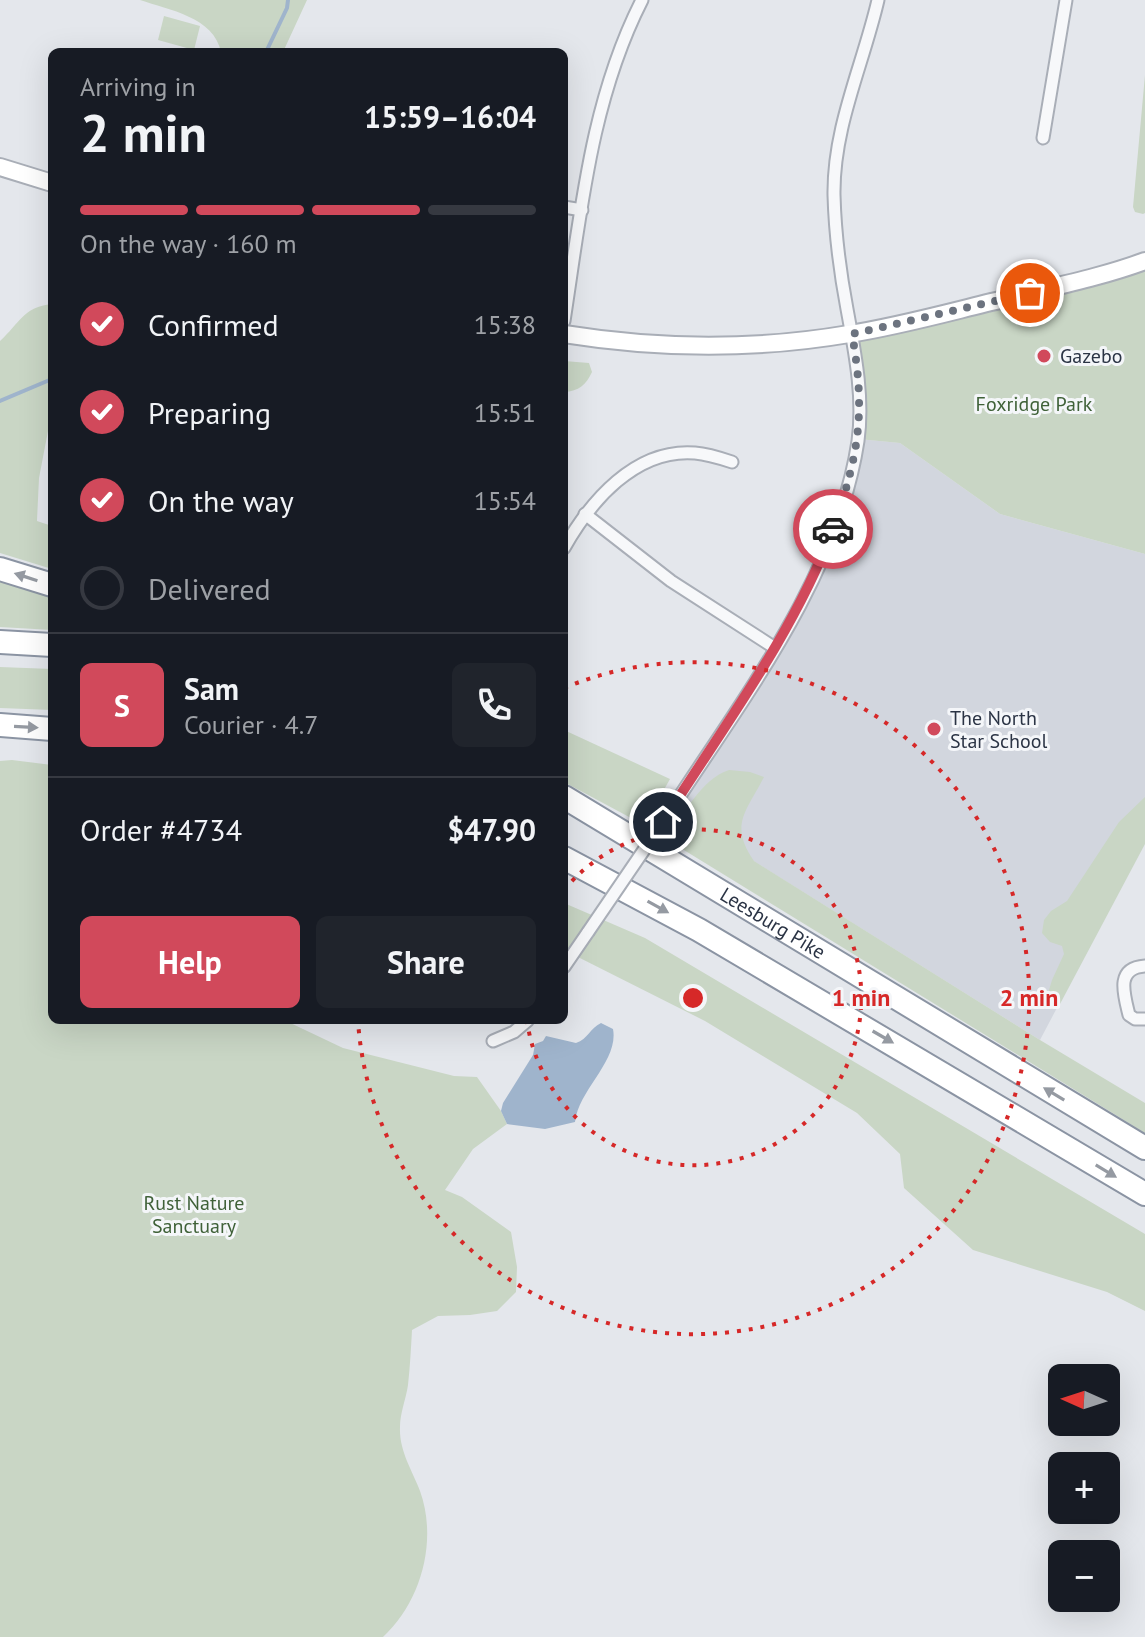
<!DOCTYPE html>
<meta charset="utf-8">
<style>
body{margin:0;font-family:"PT Sans",sans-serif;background:#20242c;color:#f1f3f6;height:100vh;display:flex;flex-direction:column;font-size:30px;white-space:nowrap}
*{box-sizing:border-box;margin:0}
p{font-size:26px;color:#9ea1a6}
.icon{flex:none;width:44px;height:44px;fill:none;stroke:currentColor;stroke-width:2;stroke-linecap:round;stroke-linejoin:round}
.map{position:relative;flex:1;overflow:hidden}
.details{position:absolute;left:48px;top:48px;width:520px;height:976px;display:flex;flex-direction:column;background:#171b24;border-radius:12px;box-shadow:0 8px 32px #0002}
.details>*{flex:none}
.needle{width:52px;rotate:273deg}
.controls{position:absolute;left:1048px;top:1364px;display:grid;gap:16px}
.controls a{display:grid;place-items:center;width:72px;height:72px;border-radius:12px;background:#171b24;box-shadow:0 8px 32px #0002;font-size:40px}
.pin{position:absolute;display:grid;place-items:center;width:68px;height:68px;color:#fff;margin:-34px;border:4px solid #fff;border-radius:50%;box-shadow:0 2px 8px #0007}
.courier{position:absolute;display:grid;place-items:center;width:80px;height:80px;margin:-40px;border:6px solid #d1495b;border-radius:50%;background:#fff;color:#222;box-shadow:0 2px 10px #0007}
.headline em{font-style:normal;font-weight:700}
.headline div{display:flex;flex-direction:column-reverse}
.headline{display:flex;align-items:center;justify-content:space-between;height:136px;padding:0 32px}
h1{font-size:52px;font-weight:700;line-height:60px}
.bar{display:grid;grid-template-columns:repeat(4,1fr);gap:12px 8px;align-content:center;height:96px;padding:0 32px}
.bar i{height:10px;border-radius:6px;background:#363941}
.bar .on{background:#d1495b}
.bar p{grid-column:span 4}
.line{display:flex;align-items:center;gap:20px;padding:0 32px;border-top:2px solid #363941}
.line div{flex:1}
.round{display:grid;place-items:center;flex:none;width:84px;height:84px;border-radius:12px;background:#20242c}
ol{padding:0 32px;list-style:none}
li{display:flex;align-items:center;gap:24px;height:88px}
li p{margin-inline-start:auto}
li .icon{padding:8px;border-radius:50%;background:#d1495b;color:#fff;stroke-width:4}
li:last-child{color:#9ea1a6}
li i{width:44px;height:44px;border:4px solid #363941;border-radius:50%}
.action{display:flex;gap:16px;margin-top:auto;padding:16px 32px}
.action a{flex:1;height:92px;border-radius:12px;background:#d1495b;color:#fff;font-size:32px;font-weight:700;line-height:92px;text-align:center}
.action a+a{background:#20242c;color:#f1f3f6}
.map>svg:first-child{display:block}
</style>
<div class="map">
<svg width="1145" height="1637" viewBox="0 0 1145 1637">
<rect width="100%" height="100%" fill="#e4e7ec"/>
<path fill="#d2d6de" d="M858,439l42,4 100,71 145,40v287l-105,199 -368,-230 143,-237z"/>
<g fill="#c9d6c5">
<path d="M140,0h167l-24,52h-62c-7,-35 -52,-42 -81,-52z"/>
<path d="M164,16l36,10 -6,24 -36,-10z"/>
<path d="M1145,75v138l-2,1 -8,-2 -2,-5z"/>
<path d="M1145,261v293l-145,-40 -100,-71 -42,-4 -6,-105z"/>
<path d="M52,304v106l-13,68 -2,43 15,5v43l-52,-16v-212c20,-18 23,-34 52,-37z"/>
<path d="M564,361l25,2 3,9c-6,13 -13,19 -28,20z"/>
<path d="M0,577l52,16v37l-52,-3z"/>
<path d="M0,667l52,2v41l-52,-2z"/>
<path d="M564,730l106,49 -26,46 -80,-43z"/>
<path d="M12,760l40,5v255h232l59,28 111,28 23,1 24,34 6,13 -34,25 -28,41 17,7 49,35 6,35 -1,25 -19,19 -27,4 -32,1 -26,14c-1,18 -2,37 -4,55 -2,14 -8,28 -8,42 -1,24 12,43 20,64 18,50 1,111 -37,146h-383v-876z"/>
<path d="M729,770l21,2 14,5c-18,35 -35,48 -10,84l286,179 105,63v30l-479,-294c17,-23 35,-60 63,-69z"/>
<path d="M1145,797v47l-85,160 -9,-5 -2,-9 3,-10 12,-26 -2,-8 -12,-4 -8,-9 2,-13 7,-9 16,-10 52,-79z"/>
<path d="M564,903l81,35 500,296v77l-38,-19 -134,-42 -69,-62 -4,-34 -43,-41 -152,-92 -141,-71z"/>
</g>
<path fill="#9fb4cc" d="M601,1023l12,6c6,32 -34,60 -38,93l-30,7 -38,-5 -6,-13 2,-8 30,-48 2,-11 8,-3 3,-5 30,7c12,-4 14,-15 25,-20z"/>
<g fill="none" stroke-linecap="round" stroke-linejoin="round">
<g stroke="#9fb4cc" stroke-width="4">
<path d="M266,52l21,-44 1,-8"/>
<path d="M0,401l52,-22"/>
</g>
<g stroke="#a9aeb7" stroke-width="15">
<g id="minor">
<path d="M1043,138l23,-138"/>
<path d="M564,207l18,3"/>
<path d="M564,321c17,-109 27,-221 78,-321"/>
<path d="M585,514l86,67 104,67"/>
<path d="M564,548c26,-46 71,-100 131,-95 13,1 25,5 37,9"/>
<path d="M663,822c74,-116 174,-241 195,-381 6,-44 -3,-88 -11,-132 -7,-37 -12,-77 -13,-114 -1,-68 29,-130 44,-195"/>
<path d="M1145,966c-30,2 -21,28 -16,49l6,4h10"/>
<path d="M564,967l24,-35"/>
<path d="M493,1041l21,-9 14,-12"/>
</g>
</g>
<g stroke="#a9aeb7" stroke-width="20">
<g id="secondary">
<path d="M0,167l52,16"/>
<path d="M564,334c94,15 191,16 285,0 52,-8 104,-23 155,-35 47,-12 95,-21 141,-38"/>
</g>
</g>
<g stroke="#8b94a3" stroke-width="26">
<g id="motorway">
<path d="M0,569l52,16"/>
<path d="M0,642l52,3"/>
<path d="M0,725l52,4"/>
<path id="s1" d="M564,797l581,351"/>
<path d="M564,858l135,72 446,264"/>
</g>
</g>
<use href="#minor" stroke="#f7f8fa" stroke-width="11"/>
<use href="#secondary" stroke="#fff" stroke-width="16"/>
<use href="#motorway" stroke="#fff" stroke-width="22"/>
<g stroke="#a9aeb7" stroke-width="15" stroke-linecap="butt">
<path id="minor-bridge" d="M588,932l75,-110"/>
</g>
<use href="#minor-bridge" stroke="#f7f8fa" stroke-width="11"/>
</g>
<defs><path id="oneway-solid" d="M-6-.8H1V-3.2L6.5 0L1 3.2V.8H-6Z" transform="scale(2)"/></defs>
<g fill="#959aa2">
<use href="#oneway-solid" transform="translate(26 577) rotate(-162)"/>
<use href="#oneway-solid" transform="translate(26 727) rotate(3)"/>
<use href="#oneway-solid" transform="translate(658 907) rotate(29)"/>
<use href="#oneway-solid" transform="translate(883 1037) rotate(30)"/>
<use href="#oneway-solid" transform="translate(1054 1094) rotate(-149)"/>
<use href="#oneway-solid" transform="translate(1106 1171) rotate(31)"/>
</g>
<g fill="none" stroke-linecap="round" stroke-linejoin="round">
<path stroke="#6c737f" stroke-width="8" stroke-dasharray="0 14.4" d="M833,529c26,-75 33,-116 19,-195l178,-41"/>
<path stroke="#d1495b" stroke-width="10" d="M663,822c60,-95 130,-187 170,-293"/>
</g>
<g fill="none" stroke="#d62828" stroke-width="4" stroke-dasharray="4 8">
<path d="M564 890A168 168 0 1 1 527 1021"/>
<path d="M564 688A336 336 0 1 1 358 1021"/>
</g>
<g fill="#d1495b" stroke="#f4f6f9" stroke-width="3">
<circle cx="1044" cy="356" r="8"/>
<circle cx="934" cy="729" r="8"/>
</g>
<g text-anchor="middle" stroke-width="6" stroke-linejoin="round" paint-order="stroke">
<g font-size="20" fill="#2b3445" stroke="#f4f6f9" text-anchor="start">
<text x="1060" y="363">Gazebo</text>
<text x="950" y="725">The North<tspan x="950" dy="23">Star School</tspan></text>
</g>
<g font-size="20" fill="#3f6138" stroke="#f4f6f9">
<text x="1034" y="411">Foxridge Park</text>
<text x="194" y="1210">Rust Nature<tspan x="194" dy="23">Sanctuary</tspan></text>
</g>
<g font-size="20" fill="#2b3445" stroke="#f4f6f9">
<text dy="7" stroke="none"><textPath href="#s1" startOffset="244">Leesburg Pike</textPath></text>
</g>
</g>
<circle cx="693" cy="998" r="12" fill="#d62828" stroke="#f4f6f9" stroke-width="4"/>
<g font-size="24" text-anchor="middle" font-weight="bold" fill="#d62828" stroke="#f4f6f9" stroke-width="6" stroke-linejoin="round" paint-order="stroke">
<text x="861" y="1006">1 min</text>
<text x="1029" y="1006">2 min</text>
</g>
</svg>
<div class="controls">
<a><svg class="needle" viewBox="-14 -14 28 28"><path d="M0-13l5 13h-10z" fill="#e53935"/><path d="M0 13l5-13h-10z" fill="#9ea1a6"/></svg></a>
<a>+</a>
<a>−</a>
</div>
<div class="pin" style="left:1030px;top:293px;background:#ea580c"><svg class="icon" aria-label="bag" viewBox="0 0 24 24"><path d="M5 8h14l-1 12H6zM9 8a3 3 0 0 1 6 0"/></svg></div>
<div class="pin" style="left:663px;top:822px;background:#1f2937"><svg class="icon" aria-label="home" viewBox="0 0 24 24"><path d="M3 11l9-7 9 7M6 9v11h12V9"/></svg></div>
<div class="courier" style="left:833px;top:529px"><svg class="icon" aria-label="car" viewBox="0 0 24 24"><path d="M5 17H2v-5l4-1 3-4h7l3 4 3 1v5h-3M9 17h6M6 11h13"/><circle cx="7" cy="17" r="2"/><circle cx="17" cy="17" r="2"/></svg></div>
<section class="details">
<div class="headline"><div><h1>2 min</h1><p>Arriving in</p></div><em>15:59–16:04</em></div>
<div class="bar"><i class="on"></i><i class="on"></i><i class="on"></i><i></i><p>On the way · 160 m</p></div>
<ol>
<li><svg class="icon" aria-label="check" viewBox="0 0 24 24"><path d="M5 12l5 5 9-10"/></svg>Confirmed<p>15:38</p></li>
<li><svg class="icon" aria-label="check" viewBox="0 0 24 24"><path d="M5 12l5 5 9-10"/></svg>Preparing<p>15:51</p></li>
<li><svg class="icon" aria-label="check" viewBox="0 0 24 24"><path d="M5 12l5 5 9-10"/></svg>On the way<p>15:54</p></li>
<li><i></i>Delivered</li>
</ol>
<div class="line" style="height:144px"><b class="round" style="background:#d1495b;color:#fff">S</b><div><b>Sam</b><p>Courier · 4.7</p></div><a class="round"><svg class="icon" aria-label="phone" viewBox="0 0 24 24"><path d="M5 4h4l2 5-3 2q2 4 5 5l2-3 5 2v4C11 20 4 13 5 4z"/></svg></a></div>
<div class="line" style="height:104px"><div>Order #4734</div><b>$47.90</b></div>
<div class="action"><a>Help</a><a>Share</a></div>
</section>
</div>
